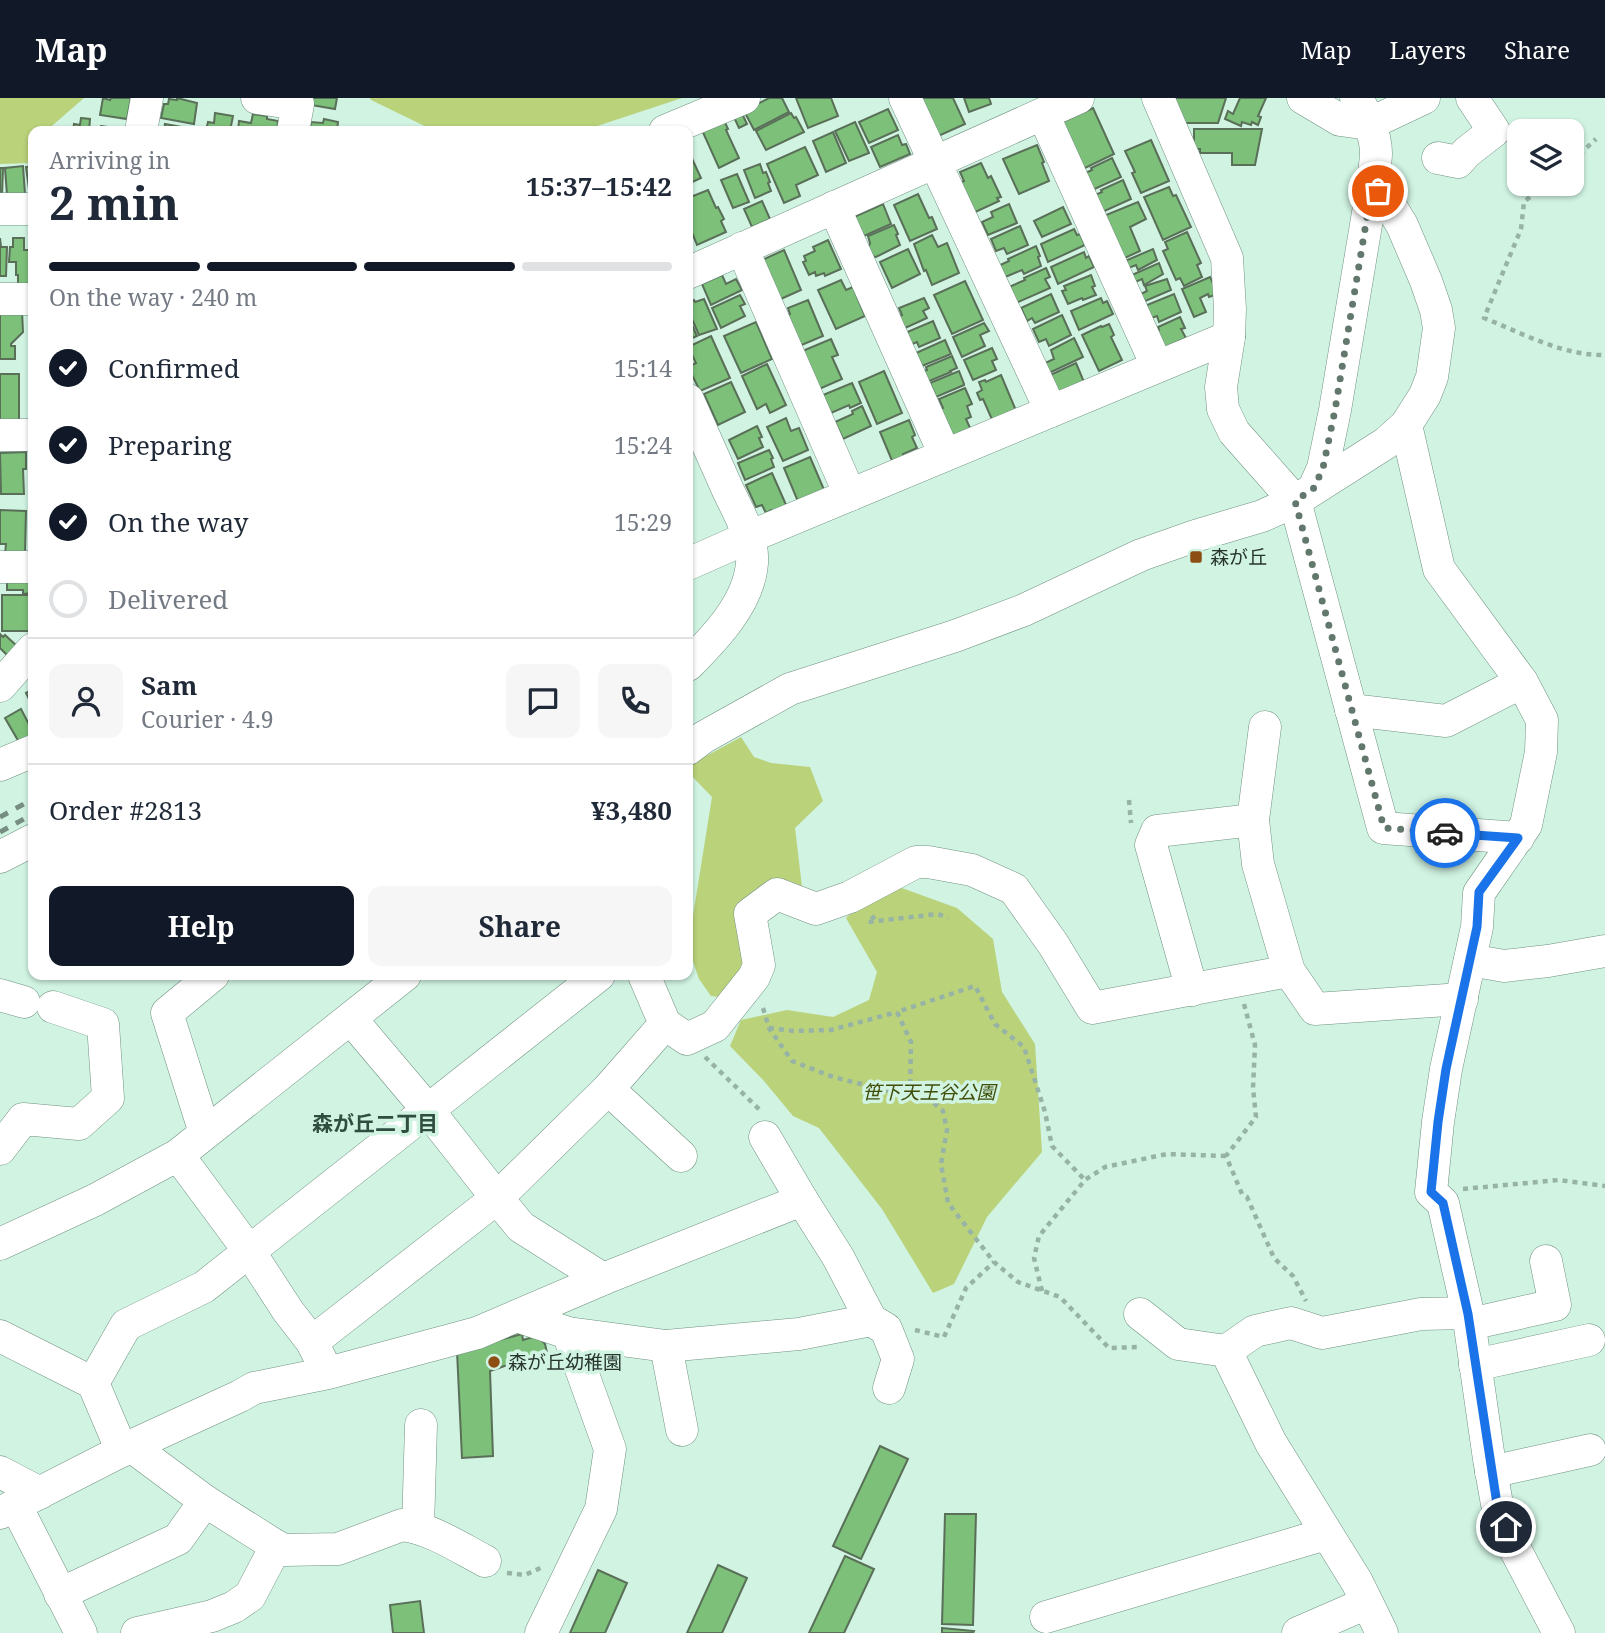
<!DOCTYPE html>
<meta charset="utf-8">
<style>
body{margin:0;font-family:"Noto Serif","Noto Sans JP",serif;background:#f6f6f7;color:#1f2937;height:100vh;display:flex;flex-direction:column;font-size:26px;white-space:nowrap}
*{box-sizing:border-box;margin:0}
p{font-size:23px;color:#747a83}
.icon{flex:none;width:38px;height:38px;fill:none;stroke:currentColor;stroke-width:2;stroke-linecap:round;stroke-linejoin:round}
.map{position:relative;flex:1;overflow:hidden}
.drawer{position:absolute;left:28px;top:28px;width:665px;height:854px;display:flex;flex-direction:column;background:#fff;border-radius:14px;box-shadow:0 2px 5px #0004}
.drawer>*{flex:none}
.controls{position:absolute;left:1507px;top:21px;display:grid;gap:14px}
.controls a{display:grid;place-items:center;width:77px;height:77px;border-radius:14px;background:#fff;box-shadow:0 2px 5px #0004;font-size:35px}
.pin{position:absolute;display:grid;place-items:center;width:60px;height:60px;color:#fff;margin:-30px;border:4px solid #fff;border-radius:50%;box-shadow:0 2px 7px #0007}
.courier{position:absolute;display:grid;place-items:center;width:70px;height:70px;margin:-35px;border:5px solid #1a73e8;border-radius:50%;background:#fff;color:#222;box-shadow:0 2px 9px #0007}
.head em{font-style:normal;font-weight:700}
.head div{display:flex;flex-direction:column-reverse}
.head{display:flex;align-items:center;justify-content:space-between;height:119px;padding:0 21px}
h1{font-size:46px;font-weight:700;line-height:52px}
.bar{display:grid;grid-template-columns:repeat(4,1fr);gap:10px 7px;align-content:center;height:84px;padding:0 21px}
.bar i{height:9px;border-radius:5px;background:#e0e1e3}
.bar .active{background:#111827}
.bar p{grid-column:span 4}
.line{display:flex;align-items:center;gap:18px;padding:0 21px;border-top:2px solid #e0e1e3}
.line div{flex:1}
.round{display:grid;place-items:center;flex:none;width:74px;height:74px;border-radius:14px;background:#f6f6f7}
ol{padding:0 21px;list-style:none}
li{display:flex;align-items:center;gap:21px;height:77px}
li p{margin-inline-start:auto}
li .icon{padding:7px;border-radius:50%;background:#111827;color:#fff;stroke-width:4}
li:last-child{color:#747a83}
li i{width:38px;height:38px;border:4px solid #e0e1e3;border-radius:50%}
.cta{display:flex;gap:14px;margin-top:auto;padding:14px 21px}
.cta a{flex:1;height:80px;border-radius:14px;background:#111827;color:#fff;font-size:28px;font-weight:700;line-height:80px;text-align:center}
.cta a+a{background:#f6f6f7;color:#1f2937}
header{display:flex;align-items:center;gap:42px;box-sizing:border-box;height:98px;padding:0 35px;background:#111827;color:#fff}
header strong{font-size:33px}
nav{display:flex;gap:38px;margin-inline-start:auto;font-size:24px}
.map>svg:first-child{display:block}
</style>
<header>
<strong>Map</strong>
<nav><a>Map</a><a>Layers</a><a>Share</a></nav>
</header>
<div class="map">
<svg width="1605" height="1535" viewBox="0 0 1605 1535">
<rect width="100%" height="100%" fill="#d0f3e2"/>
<g fill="#bad27a">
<path d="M0,0h84l-38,33h-13v32l-33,1z"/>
<path d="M370,0h312l-100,33h-147l-64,-31z"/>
<path d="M741,639l13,20 17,6 39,4 13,34 -28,27 7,59 -29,-5 -28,89 -24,26 -10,-1 -12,-17 -11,-32 24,-150 -24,-25v-6z"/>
<path d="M899,789l58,21 36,31 9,53 33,52 7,108 -55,65 -33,67 -21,9 -51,-84 -63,-81 -26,-12 -29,-35 -34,-35 11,-26 46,-10 46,7 36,-17 8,-28 -31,-54 12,-12z"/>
</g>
<g fill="#7dc079" stroke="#596f58" stroke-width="2">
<path d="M103,0l7,2 1,-2h20l-4,21 -27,-4z"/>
<path d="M177,0l20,5 -3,21 -33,-6 3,-14h4l1,-5 8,1z"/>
<path d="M312,0h25l-2,11 -24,-4z"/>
<path d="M769,0h13l7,14 -35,18 -10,-19z"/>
<path d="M796,0h35l7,18 -30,12z"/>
<path d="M919,0h34l12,26 -31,14z"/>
<path d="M964,0h25l2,6 -22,8z"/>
<path d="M1174,0h52l-8,25h-33z"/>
<path d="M1240,0h26l-8,18 3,1 -3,8 -6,-3 -1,3 -9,-3 -1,4 -16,-7 3,-8 5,3z"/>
<path d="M739,9l8,17 -8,4 -8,-17z"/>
<path d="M1093,10l21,46 -35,17 -19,-48z"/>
<path d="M888,11l10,21 -29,13 -10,-21z"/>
<path d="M215,15l18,3 -3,15h-24l2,-9 6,1z"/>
<path d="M791,15l3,5 2,-1 8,15 -38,18 -10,-19z"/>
<path d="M253,16l14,2v3l11,2 -1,10h-39l1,-10 12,2z"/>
<path d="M81,20l9,1 -1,12h-16l1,-7 6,1z"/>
<path d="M723,20l5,11 -2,1 13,28 -20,10 -18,-40z"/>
<path d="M324,21l14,3 -1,9h-30v-3h3l1,-6 12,1z"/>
<path d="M855,24l14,31 -20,8 -14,-30z"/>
<path d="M165,26l28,5 -1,2h-28z"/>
<path d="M101,28l20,3v2h-27v-2l6,1z"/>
<path d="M1194,31h68l-7,36h-23v-12h-32v-4h-6z"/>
<path d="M833,34l13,31 -20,9 -13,-31z"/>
<path d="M898,37l4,10 4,-1 4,10 -30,13 -9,-20z"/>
<path d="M1151,42l18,41 -28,12 -9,-20 3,-1 -10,-21z"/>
<path d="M1037,47l7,17 -2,1 7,18 -30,13 -16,-35z"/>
<path d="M805,49l13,28 -22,10 4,11 -16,7 -17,-39z"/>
<path d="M688,52l13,28 -13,6z"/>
<path d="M1112,60l9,19 -33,15 -7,-17 11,-5 -1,-2z"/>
<path d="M981,65l7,15 3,-2 10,21 -4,1 2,3 -28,13 -14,-30 7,-3 -4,-9z"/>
<path d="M760,66l3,9 3,-1 4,10 -2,1 3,8 -16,7 -11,-28z"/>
<path d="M23,68l2,28 -18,1 -2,-27z"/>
<path d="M33,68v29l-3,1 -4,-29z"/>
<path d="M0,70h3l-1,28h-2z"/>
<path d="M737,76l12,28 -16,6 -12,-28z"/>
<path d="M1123,82l8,19 -33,15 -7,-17 11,-5 -1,-2z"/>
<path d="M1169,89l4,9 3,-1 15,32 -28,13 -19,-43z"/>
<path d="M708,92l8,18 2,-1 6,12 -3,2 5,11 -29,13 -9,-22v-25z"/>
<path d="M918,96l11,24 3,-1 5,12 -27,12 -16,-36z"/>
<path d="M762,103l8,18 -18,8 -8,-18z"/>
<path d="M1138,104l8,17 -16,8 10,24 -24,11 -15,-45z"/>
<path d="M883,106l8,20 -27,12 -10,-19z"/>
<path d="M1009,106l8,19 -29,12 -6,-13 11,-5 -2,-5z"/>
<path d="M1063,109l8,17 -29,13 -8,-16z"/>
<path d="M894,127l4,9 -2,1 4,10 -24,12 -5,-1 -3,-7 2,-6 -2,-7z"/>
<path d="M1020,128l8,19 -21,9 -3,-6 -8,3 -5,-12z"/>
<path d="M1074,131l3,6 3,-1 5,11 -37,17 -7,-18z"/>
<path d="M1187,134l14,31 -4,2 5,12 -18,9 -4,-8 -4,2 -13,-29 5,-2 -3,-7z"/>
<path d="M932,137l6,12 9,-4 12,30 -27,12 -6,-15 -2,1 -10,-27z"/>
<path d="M0,140l1,9h6l-1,29h-6z"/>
<path d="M13,140h11v12h5v34h-11v-9h-2v-13h-7l1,-15h3z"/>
<path d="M828,142l13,29 -16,7 -1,-3 -8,3 -1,-4 -6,3 -6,-13 3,-1 -2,-5 11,-5 -2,-4z"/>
<path d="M1036,148l4,10 -2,1 3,9 -17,8 -2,-4 -19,8 -5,-12 11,-5 -1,-2z"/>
<path d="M908,151l12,25 -28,14 -12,-26z"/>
<path d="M1153,151l4,11 -19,10 -2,-5 -15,6 -3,-7z"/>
<path d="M784,152l17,40 -27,12 -12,-42z"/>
<path d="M1084,154l2,6 3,-2 5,11 -36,17 -7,-17z"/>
<path d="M1159,165l4,11 -19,11 -2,-6 -14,6 -3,-7z"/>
<path d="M1046,170l4,9 -5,2 5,9 -34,15 -7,-16 16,-7 -1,-2z"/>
<path d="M722,177l4,9 10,-5 6,11 -31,15 -9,-21z"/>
<path d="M1091,177l4,11 -3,1 4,8 -13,5 -1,-2 -14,6 -6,-13 4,-1 -2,-4z"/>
<path d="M1210,179l8,17 -9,3 -1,-3 -8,4 6,14 -12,5 -12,-28z"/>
<path d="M1167,181l4,11 -35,15 -3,-7 14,-7 -2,-5z"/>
<path d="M841,182l5,10 7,-3 12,29 -29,13 -18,-39z"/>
<path d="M965,183l18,39 -31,14 -18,-39z"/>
<path d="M1051,196l8,18 -24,11 -3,-5 -5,3 -6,-13z"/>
<path d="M1174,196l7,18 -22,10 -2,-6 -11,4 -4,-13z"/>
<path d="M740,197l5,9 -5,2 5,10 -24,12 -9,-20z"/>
<path d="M924,200l5,10 -6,3 4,7 -24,11 -5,-12 4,-2 -3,-7z"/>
<path d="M1101,200l2,5 4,-2 6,13 -34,16 -8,-19z"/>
<path d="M704,201l13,30 -18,6 -11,-25v-7l6,-3 1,2z"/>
<path d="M808,202l15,36 -26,11 -13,-30 6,-3 -2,-6z"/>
<path d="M0,213h22l1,21 -12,12v2h4v13h-15z"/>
<path d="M1062,217l9,20 -22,11 -3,-7 -7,3 -6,-13z"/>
<path d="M688,218l9,20 -9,4z"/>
<path d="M1180,219l5,11 -4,1 5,9 -27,12 -7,-17 7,-3 -1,-3z"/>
<path d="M30,220h3v27h-2z"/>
<path d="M933,223l7,17 -21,9 -2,-5 -7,3 -5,-12z"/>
<path d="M756,224l16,37 -31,14 -17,-37z"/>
<path d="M984,225l5,8 -9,4 5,11 -23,11 -9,-20z"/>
<path d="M1109,226l5,11 -3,2 11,23 -23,11 -17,-36 19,-9 1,1z"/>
<path d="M711,238l19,42 -30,13 -12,-24 8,-4 -8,-16z"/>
<path d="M1074,240l9,19 -36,17 -4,-10 11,-5 -3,-9z"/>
<path d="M831,241l7,16 -6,2 10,22 -25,11 -17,-38z"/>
<path d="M945,242l6,14 -29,12 -6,-13z"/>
<path d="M992,250l5,11 -5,2 4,9 -23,10 -9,-20z"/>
<path d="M952,258l5,12 -7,3 1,1 -24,10 -4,-11 4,-1 -1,-3z"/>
<path d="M1076,265l8,19 -27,12 -11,-17z"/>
<path d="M767,266l19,41 -16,8 -4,-9 -9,5 -15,-33z"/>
<path d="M884,273l18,42 -25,11 -18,-42z"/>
<path d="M959,273l5,13v1l-28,12 -6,-14z"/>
<rect x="0" y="276" width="19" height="46"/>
<path d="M1001,277l16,38 -23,11 -11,-25 -3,1 -3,-7 5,-3 -3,-8 6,-2 1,2z"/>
<path d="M731,284l14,30 -27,13 -14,-31z"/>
<path d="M852,285l9,20 -11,5 -1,-3 -18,8 -8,-18z"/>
<path d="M965,290l7,16 -5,2 4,11 -5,2 5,11 -21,9 -12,-29 5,-2 -4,-9z"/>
<path d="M862,308l9,20 -28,13 -8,-17 18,-8 -1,-3z"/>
<path d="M786,320l5,13 8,-3 9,22 -25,11 -16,-34z"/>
<path d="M909,322l6,15 -3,2 5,11 -14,6 1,5 -11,4 -13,-31z"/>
<path d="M757,328l5,11 -3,1 4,9 -25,12 -9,-19z"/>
<path d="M769,352l4,8 -2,1 3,8 -29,13 -7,-17z"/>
<path d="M26,354v17h-3l1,25h-23l-1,-41z"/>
<path d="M810,359l15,35 -26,12 -15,-36z"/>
<path d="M772,375l15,34 -14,6 -2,-3 -5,3 -4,-8 -6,2 -10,-22z"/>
<path d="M0,412l26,1 -1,43h-20l1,-10h-6z"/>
<path d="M33,477v18l-10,1v-4h-16v-14z"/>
<rect x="2" y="497" width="28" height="36"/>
<path d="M0,536l3,3 2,-2 12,11 -9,10 -8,-8z"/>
<path d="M33,586v23l-7,-14 6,-3 -2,-4z"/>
<path d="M21,611l12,23v11l-10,6 -18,-31z"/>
<path d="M522,1236l1,6 10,-3 7,1 5,6 3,13 -21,7 -5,-4 -32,11 3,85 -31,2 -5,-107z"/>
<path d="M880,1348l28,13 -47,100 -28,-13z"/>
<path d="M945,1416h31l-3,111 -31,-1z"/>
<path d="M845,1458l29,13 -30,64h-35z"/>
<path d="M718,1467l29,13 -25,55h-35z"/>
<path d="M598,1472l29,13 -22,50h-35z"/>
<path d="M420,1503l4,32h-31l-3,-28z"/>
<path d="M942,1530l32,3 -1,2h-31z"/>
</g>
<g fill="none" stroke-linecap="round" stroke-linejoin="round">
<g stroke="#719282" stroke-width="33">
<g id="minor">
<path d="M257,0l41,6 -5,27"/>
<path d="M905,0l146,313"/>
<path d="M1158,0l69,160 3,51 -1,28 -8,50 2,22 11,23 61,69 88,327 135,10"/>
<path d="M1303,0l37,22 29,4 55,-26"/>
<path d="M1043,16l114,252"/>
<path d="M141,33l6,-33"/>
<path d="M665,33l79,-33"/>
<path d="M1438,60l20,4 9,-10 27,-21 -22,-33"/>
<path d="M834,109l111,248"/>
<path d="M0,111h33"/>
<path d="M742,150l108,247"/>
<path d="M688,175l390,-175"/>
<path d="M0,201h33"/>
<path d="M688,302c13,29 26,58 39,88 10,22 27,49 25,75 -3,40 -37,75 -64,102"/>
<path d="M1406,327l33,144 83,113 20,38 -1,32 -15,73 -47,68 -2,34 -31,142 -8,53 -7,70 12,11 25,110 21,146 8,45 18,45 44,84"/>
<path d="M0,337h33"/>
<path d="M1314,390l9,-20 12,-58 39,-233c0,-8 2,-16 2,-24 0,-18 -10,-41 -20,-55"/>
<path d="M688,466l61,-27 480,-200"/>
<path d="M0,469h33"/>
<path d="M0,588l33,-37"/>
<path d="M1351,612l95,11 76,-39"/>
<path d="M1265,629l-12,93 5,44 31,107 26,38 147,-10"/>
<path d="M688,651l16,-12 86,-48 165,-53 69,-26 117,-55 54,-19 67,-20 33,-15 91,-58 20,-18 19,-30 7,-18 7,-49 -3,-18 -10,-29 -24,-56 -14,-23 -10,-11 -6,-4"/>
<path d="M0,667l33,-14"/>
<path d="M0,759l33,-17"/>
<path d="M1470,862l34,6 44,-5 57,-10"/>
<path d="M1192,892l-41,-145 6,-14 96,-11"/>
<path d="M0,897l24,7"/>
<path d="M351,921l76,90 70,89 111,-109 57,-65 -21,-49"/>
<path d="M665,926l22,15 28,-13 39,-49 5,-12 -9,-51 27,-20 39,15 34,-12 66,-35h12l44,8 42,19 39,55 39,64 197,-37"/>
<path d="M608,991l73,67"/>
<path d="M205,1035l-38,-120 46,-38"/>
<path d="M0,1051l23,-30 56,5 29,-26 -5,-74 -50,-17"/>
<path d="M178,1057l71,96 39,60 24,31 9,18"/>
<path d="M0,1146l95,-44 83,-45 227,-180"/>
<path d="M1140,1216l38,30 48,7 45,92 86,139 25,51"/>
<path d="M517,1218l51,17 98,13 133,-12 72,-14 -33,-63 -36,-57 -37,-63"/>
<path d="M871,1222l15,9 12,30 -9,29"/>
<path d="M1470,1226l85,-19 -9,-44"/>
<path d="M0,1238l93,47 29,68"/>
<path d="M312,1244l185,-144 24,29 82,52"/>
<path d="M666,1248l16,84"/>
<path d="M1226,1253l29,-20 36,-8 31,10 99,-19 47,-1"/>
<path d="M1475,1267l114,-25"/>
<path d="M93,1285l33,-58 78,-38 395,-312"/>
<path d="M131,1348l74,55 71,45 8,4 54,-1 64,-24c28,3 58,23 83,36"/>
<path d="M0,1374l40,21"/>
<path d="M1491,1374l99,-22"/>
<path d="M16,1408l65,127"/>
<path d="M0,1415l131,-67 109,-50 14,-8 74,-15 149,-40 126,-54 199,-79"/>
<path d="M418,1430l3,-103"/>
<path d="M60,1496l118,-55 27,-38"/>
<path d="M1046,1519l280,-83"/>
<path d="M137,1535l75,-17 22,-9 16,-11 26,-50"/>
<path d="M541,1535l60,-124 9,-60 -42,-116"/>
<path d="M1298,1535l69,-30"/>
</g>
</g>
<g stroke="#97b3a5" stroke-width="4.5" stroke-dasharray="5 5" stroke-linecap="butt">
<path d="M1572,63l24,-22"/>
<path d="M1545,86l-21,18 -3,27 -37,89c38,15 79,38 121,37"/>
<path d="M1129,702l2,23"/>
<path d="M875,818l-7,6 70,-8 10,4"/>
<path d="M1244,906l11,41 -2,43 3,29 -30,39 16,38 5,3 27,61 19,18 13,25"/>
<path d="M763,910l6,20 23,33 41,16 52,13 43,8 15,13 4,19 -6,34 7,39 46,59 24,20 42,15 49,51 31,-1"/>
<path d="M769,930l25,3 37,-1 66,-18"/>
<path d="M705,959l56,54"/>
<path d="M910,996l1,-52 -14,-30 78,-26 20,38 29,23 21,65 7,34 33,34"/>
<path d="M1463,1091l96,-9 46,6"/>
<path d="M1042,1193l-8,-33 5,-22 46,-56 20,-13 62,-13 59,2"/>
<path d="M915,1232l29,7 22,-49 28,-26"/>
<path d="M507,1475l18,2 20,-9"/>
</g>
<use href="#minor" stroke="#fff" stroke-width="32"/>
<g stroke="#768d82" stroke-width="5" stroke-dasharray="9 9" stroke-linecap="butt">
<path d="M0,719l33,-18"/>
<path d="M0,734l33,-18"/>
</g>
</g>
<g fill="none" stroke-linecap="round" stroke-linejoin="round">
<path stroke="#62786d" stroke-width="7" stroke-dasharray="0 12.6" d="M1378,93l-6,-4 -37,223 -12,58 -9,20 -19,13 89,327 61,5"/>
<path stroke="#1a73e8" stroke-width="9" d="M1445,735l73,5 -39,54 -2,35 -31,142 -8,53 -7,70 12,11 25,111 29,190 9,23"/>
</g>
<g fill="#8d4e13" stroke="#d0f3e2" stroke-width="2.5">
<rect x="1189" y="452" width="14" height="14" rx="3.5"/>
<circle cx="494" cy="1264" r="7"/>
</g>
<g text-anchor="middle" stroke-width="7" stroke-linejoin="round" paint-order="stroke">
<g font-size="19" fill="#27352e" stroke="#d0f3e2" text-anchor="start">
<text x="1210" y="466">森が丘</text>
<text x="508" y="1271">森が丘幼稚園</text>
</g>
<g font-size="19" font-style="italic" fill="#404e09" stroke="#d0f3e2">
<text x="929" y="1001">笹下天王谷公園</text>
</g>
<g font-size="21" font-weight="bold" fill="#304e40" stroke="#d0f3e2">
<text x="375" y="1033">森が丘二丁目</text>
</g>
</g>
</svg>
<div class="controls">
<a><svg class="icon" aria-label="layers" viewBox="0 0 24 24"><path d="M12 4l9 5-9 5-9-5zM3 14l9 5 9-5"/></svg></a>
</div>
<div class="pin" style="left:1378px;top:93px;background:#ea580c"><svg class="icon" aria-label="bag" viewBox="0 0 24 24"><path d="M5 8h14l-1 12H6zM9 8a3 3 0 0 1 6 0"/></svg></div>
<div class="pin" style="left:1506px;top:1429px;background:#1f2937"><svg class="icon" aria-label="home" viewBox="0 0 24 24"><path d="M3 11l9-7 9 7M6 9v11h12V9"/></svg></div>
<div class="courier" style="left:1445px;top:735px"><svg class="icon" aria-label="car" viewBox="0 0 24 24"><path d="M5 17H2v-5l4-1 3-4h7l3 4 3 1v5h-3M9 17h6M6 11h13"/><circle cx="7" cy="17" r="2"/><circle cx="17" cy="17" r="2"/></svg></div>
<section class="drawer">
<div class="head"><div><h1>2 min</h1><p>Arriving in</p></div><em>15:37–15:42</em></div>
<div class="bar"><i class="active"></i><i class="active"></i><i class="active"></i><i></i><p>On the way · 240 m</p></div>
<ol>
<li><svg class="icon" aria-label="check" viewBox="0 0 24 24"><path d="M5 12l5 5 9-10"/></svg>Confirmed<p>15:14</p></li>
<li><svg class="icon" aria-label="check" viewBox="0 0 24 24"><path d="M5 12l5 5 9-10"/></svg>Preparing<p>15:24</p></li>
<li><svg class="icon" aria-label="check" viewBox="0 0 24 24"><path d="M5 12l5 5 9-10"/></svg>On the way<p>15:29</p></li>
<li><i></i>Delivered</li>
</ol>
<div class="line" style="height:126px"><a class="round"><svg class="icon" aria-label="person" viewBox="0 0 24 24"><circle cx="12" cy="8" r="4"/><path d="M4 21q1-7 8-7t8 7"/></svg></a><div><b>Sam</b><p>Courier · 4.9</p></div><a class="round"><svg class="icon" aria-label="chat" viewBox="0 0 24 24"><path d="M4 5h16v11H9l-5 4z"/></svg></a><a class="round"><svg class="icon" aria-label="phone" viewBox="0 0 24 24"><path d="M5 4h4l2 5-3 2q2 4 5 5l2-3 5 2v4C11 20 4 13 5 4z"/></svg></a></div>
<div class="line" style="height:91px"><div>Order #2813</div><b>¥3,480</b></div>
<div class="cta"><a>Help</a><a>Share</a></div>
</section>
</div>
